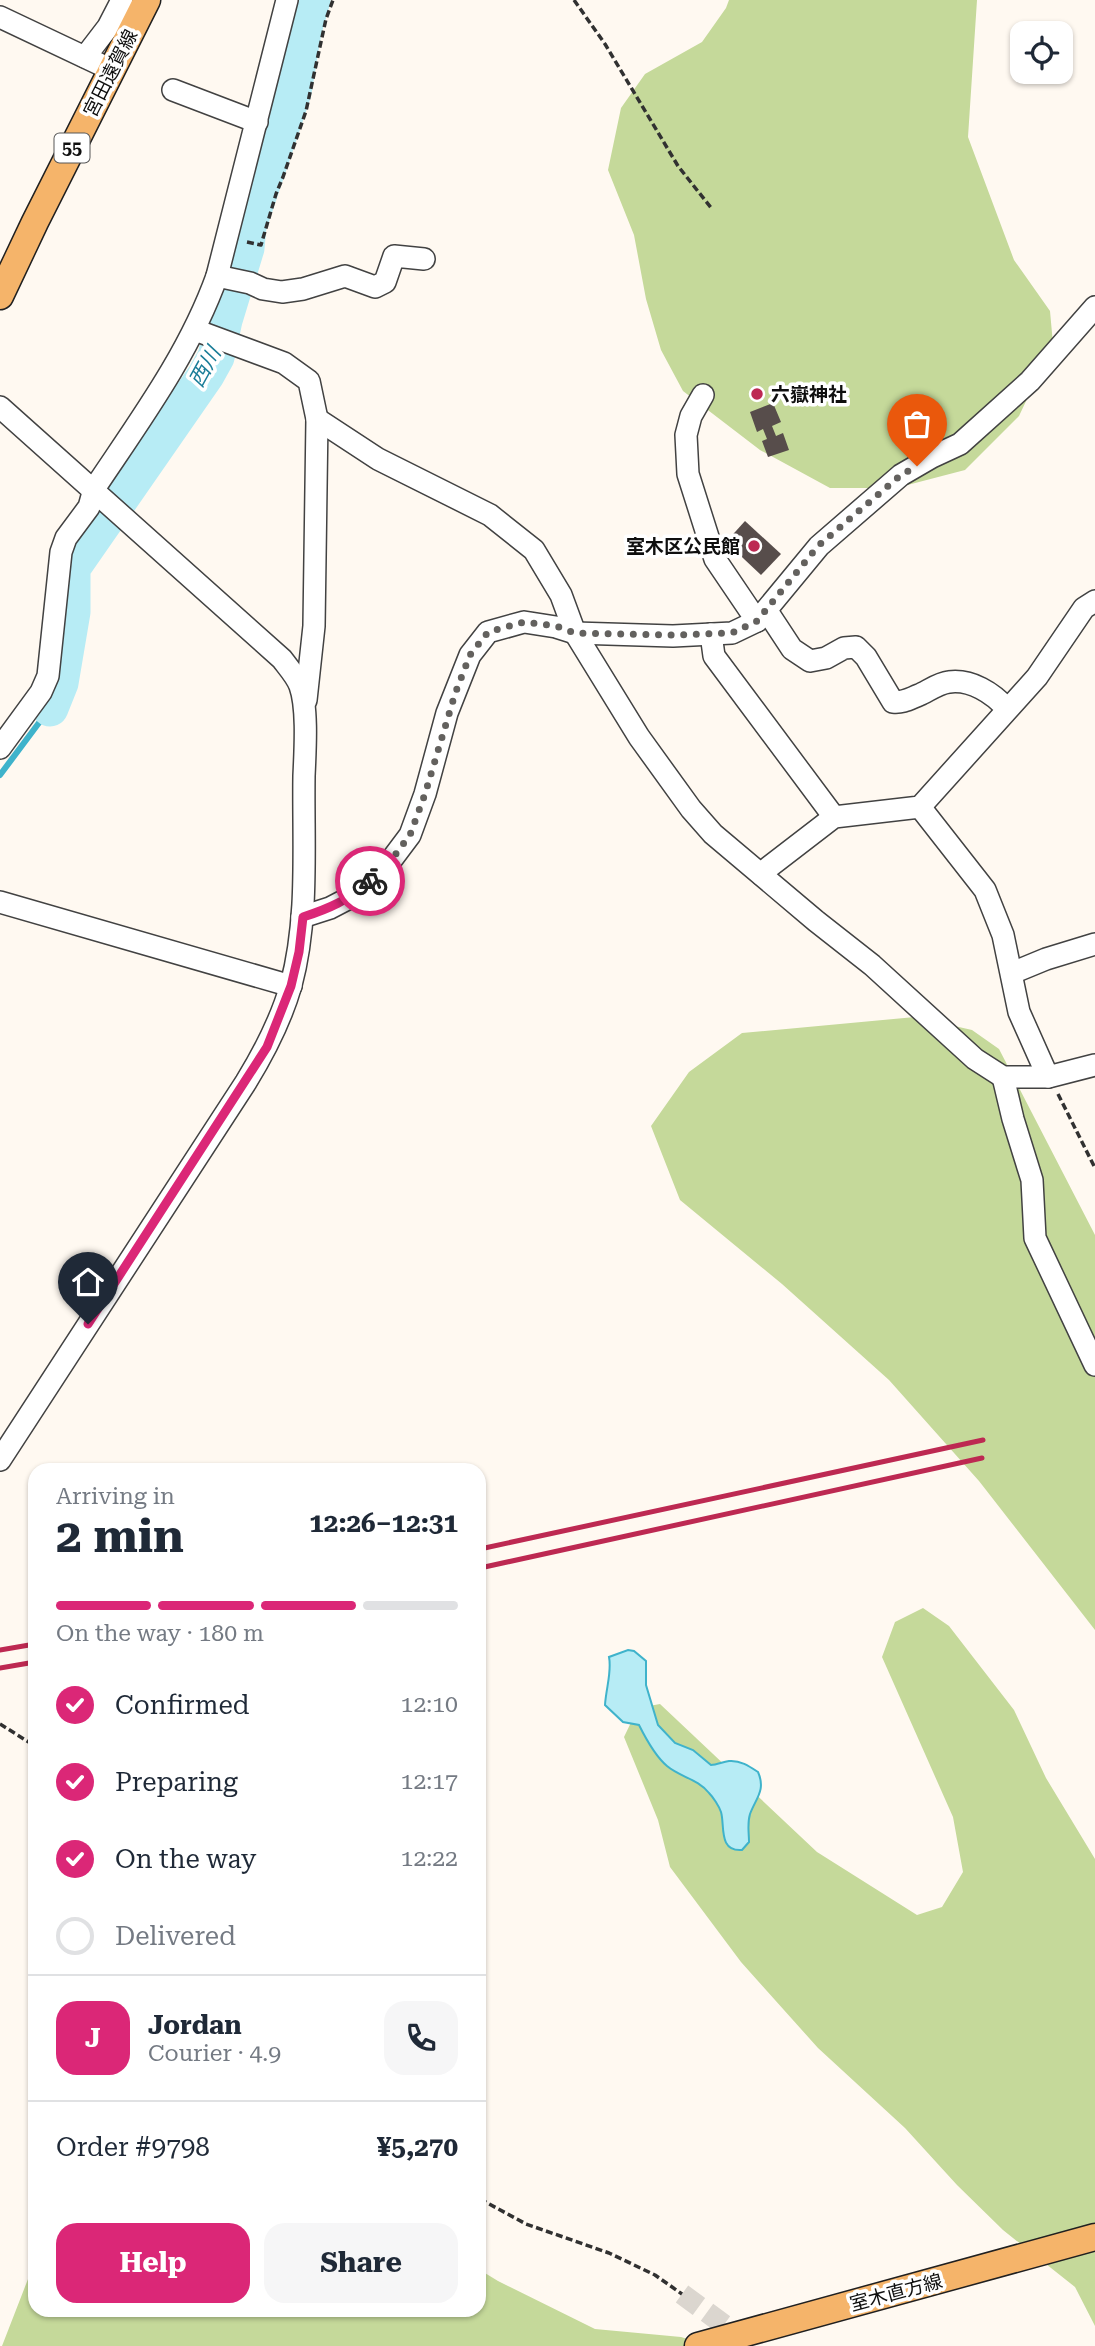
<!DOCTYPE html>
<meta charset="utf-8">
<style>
body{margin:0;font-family:"Roboto Serif","Noto Sans JP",serif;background:#f6f6f7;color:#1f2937;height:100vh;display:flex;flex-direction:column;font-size:26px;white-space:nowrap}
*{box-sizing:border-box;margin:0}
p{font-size:23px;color:#747a83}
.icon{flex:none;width:38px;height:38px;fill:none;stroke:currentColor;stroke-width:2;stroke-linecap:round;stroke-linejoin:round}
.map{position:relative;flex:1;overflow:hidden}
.sheet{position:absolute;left:28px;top:1463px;width:458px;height:854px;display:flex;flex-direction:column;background:#fff;border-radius:21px;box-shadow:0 2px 5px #0004}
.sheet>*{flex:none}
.buttons{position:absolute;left:1010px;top:21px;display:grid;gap:14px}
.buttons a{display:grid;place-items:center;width:63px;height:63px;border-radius:14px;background:#fff;box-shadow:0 2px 5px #0004;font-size:35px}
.pin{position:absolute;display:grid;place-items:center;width:60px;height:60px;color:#fff;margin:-72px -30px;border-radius:50% 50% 50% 0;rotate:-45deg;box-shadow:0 0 7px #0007}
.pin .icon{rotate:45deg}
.courier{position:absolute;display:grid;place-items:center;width:70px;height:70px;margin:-35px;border:5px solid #db2777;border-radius:50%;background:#fff;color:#222;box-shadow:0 2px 9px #0007}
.overview em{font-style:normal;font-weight:700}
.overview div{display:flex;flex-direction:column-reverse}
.overview{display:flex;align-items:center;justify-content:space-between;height:119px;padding:0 28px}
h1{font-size:46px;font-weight:700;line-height:52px}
.bar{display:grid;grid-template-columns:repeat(4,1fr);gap:10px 7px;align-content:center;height:84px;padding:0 28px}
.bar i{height:9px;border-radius:5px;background:#e0e1e3}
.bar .current{background:#db2777}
.bar p{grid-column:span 4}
.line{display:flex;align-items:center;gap:18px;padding:0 28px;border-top:2px solid #e0e1e3}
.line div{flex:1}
.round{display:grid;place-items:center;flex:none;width:74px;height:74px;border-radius:21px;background:#f6f6f7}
ol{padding:0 28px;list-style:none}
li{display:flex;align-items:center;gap:21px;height:77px}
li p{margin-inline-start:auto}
li .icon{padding:7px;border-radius:50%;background:#db2777;color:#fff;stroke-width:4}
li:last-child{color:#747a83}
li i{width:38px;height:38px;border:4px solid #e0e1e3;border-radius:50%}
.cta{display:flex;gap:14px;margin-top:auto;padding:14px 28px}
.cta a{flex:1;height:80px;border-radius:21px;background:#db2777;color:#fff;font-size:28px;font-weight:700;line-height:80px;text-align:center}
.cta a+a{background:#f6f6f7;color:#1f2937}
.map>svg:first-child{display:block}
</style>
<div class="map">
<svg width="1095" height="2346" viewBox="0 0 1095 2346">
<rect width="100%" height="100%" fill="#fff9f1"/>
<g fill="#c5d99a">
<path d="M729,0h248l-9,137 46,123 36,51 3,33 -34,72 -54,54 -69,18h-66l-70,-38 -77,-59 -22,-41 -15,-51 -12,-64 -26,-65 13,-62 24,-34 57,-32 24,-34z"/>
<path d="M915,1017l57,13 27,19 96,186v395l-116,-149 -90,-101 -107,-96 -102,-84 -29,-74 38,-54 53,-39z"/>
<path d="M923,1608l26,18 65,84 32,68 49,81v467l-20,-39 -72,-57 -46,-45 -52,-57 -87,-80 -77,-86 -71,-95 -12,-47 -34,-83 14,-29 22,-4 157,148 100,63 25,-8 21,-35 -10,-55 -71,-160 13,-35z"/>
<path d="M35,2261v49h445v-40l18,11 97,48 86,8 29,9h-708z"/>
</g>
<path fill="#b7ecf5" stroke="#3fb3cb" stroke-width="2" d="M628,1650l6,1 12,10v24l12,40 17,18 18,7 18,15c6,0 11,-3 18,-4 11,-1 20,5 29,11 8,18 -2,26 -8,42 -3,10 -1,18 -1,28l-7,8c-24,2 -17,-25 -21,-38 -2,-6 -8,-15 -12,-19 -11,-14 -29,-16 -42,-27 -12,-10 -21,-27 -28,-41l-16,-3 -18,-17c1,-17 7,-33 4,-48z"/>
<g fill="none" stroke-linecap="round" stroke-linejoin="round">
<path stroke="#3fb3cb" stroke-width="6" d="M0,775l50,-67"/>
<path stroke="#b7ecf5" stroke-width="37" d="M50,708l10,-25 12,-71v-44l134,-193 10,-18 8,-37 22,-72 2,-22 45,-134 10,-61 9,-31"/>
</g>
<g fill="#574d4b">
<path d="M773,403l8,19 -9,4 4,10 7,-3 6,17 -21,7 -6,-16 5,-2 -4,-10 -6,3 -7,-20z"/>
<path d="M745,521l36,33 -20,21 -35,-33z"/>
</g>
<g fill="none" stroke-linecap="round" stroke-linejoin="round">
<path stroke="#dbd6cf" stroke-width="21" stroke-dasharray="21 10" stroke-linecap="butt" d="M682,2294l71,52"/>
<g stroke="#424242" stroke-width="24">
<g id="minor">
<path d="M0,17l112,53"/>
<path d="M85,57l23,-30 14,-27"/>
<path d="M173,90l84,32"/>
<path d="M217,276l33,7 13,6 19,3 21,-3 42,-13 30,11 10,-5 9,-26 30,3"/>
<path d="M195,330l89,33 25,18 8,38 -3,207 -8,74"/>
<path d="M703,395l-12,21 -5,19 2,39 27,85 42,62"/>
<path d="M0,407l282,252c6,8 15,18 18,27 8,22 5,66 4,90 -1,69 5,142 -13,209 -10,35 -26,66 -45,97l-246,378"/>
<path d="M317,419l61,40 112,56 44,35 27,45 14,38 64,104 52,72 22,25 103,87 56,44 103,94 28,18h45l47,-12"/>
<path d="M767,611l25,38 18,12 16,-3 18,-10 12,-1 10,10 27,45c10,1 16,-3 26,-7 9,-4 20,-12 30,-13 22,-3 44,11 58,27"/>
<path d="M711,634l3,22 120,161"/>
<path d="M0,748l41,-56 7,-16 13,-124 5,-14 23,-31 5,-18c46,-69 95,-135 123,-213l70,-276"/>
<path d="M920,807l65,83 18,45 16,77 29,65"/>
<path d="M762,875l7,-8 65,-50 86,-10 117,-130 47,-69 11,-7"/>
<path d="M0,902l291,84"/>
<path d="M302,917l28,-9 25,-13 34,-32 21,-28 15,-41 22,-81 23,-58 18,-23 36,-10 32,5 19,6 98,3 59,-3 25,-12 62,-75 82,-71 31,-18 28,-13 70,-63 65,-74"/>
<path d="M1012,973l34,-14 49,-15"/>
<path d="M1003,1077l10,42 19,61 3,58 60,127"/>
</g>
</g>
<g stroke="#202020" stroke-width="29">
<g id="major">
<path d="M0,296l35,-74 112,-222"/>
<path d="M698,2346l397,-109"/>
</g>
</g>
<g stroke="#313131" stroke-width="3.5" stroke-dasharray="7 3.5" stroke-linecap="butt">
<path d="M574,0l31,44 73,122 34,43"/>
<path d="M247,242l14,3 15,-51 7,-17 23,-66 20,-92 7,-19"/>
<path d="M1058,1094l37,74"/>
<path d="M0,1724l35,22"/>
<path d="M480,2199l46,25 83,29 46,22 27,19"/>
</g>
<use href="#minor" stroke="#fff" stroke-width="21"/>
<use href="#major" stroke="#f5b46a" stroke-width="26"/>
<g stroke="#bd2952" stroke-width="5">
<path d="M480,1549l503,-109"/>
<path d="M480,1568l502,-110"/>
<path d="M0,1650l35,-6"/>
<path d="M0,1668l35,-6"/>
</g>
</g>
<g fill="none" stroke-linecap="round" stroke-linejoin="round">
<path stroke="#63615e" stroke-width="7" stroke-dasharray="0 12.6" d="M370,881l19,-18 21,-28 15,-41 30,-100 15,-39 18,-23 36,-10 32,4 19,7 98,2 59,-2 25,-12 61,-75 83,-71 16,-9"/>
<path stroke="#db2777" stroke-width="9" d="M88,1324l179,-277 24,-61 8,-34 4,-35c25,-8 46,-17 67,-36"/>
</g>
<g fill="#bd2952" stroke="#fff" stroke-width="2.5">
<circle cx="757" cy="394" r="7"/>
<circle cx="754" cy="546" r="7"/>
</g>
<g text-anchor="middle" stroke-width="7" stroke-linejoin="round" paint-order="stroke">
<rect fill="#fff" stroke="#575757" stroke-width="2" x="54.5" y="133.5" width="35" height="29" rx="5"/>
<g font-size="18" font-weight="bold" fill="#0f0f0f">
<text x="72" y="154">55</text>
</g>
<g font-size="19" fill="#0f0f0f" stroke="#fff">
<text transform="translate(110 73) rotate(-63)" y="7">宮田遠賀線</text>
<text transform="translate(896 2292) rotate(-15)" y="7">室木直方線</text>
</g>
<g font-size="19" font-weight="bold" fill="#0f0f0f" stroke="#fff" text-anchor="start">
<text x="771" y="401">六嶽神社</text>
<text x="740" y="553" text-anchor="end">室木区公民館</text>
</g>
<g font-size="21" font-style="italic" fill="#1a7d98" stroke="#fff">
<text transform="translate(205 367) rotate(-61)" y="7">西川</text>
</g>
</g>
</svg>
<div class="buttons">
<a><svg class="icon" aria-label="locate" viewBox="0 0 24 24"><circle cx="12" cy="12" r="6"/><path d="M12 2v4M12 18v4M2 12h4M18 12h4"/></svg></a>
</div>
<div class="pin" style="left:917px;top:466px;background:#ea580c"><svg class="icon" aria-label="bag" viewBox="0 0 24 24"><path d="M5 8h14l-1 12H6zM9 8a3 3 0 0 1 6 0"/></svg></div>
<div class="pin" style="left:88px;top:1324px;background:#1f2937"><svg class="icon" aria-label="home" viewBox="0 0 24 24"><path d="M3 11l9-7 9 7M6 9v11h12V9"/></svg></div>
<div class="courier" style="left:370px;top:881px"><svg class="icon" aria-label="bike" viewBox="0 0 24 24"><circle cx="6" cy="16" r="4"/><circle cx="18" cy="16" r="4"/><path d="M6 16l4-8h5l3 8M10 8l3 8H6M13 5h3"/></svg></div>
<section class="sheet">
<div class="overview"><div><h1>2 min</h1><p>Arriving in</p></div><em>12:26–12:31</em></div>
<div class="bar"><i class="current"></i><i class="current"></i><i class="current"></i><i></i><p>On the way · 180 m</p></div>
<ol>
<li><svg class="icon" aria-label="check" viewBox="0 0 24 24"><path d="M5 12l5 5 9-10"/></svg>Confirmed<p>12:10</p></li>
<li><svg class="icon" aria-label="check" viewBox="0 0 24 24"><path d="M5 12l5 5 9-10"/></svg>Preparing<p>12:17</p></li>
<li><svg class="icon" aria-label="check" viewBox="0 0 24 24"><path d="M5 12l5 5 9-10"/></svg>On the way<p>12:22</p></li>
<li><i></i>Delivered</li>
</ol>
<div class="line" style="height:126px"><b class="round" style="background:#db2777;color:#fff">J</b><div><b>Jordan</b><p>Courier · 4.9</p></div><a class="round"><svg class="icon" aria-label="phone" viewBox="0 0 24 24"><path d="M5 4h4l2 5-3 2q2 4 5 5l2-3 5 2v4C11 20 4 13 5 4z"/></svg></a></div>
<div class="line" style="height:91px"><div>Order #9798</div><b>¥5,270</b></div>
<div class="cta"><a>Help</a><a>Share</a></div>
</section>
</div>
